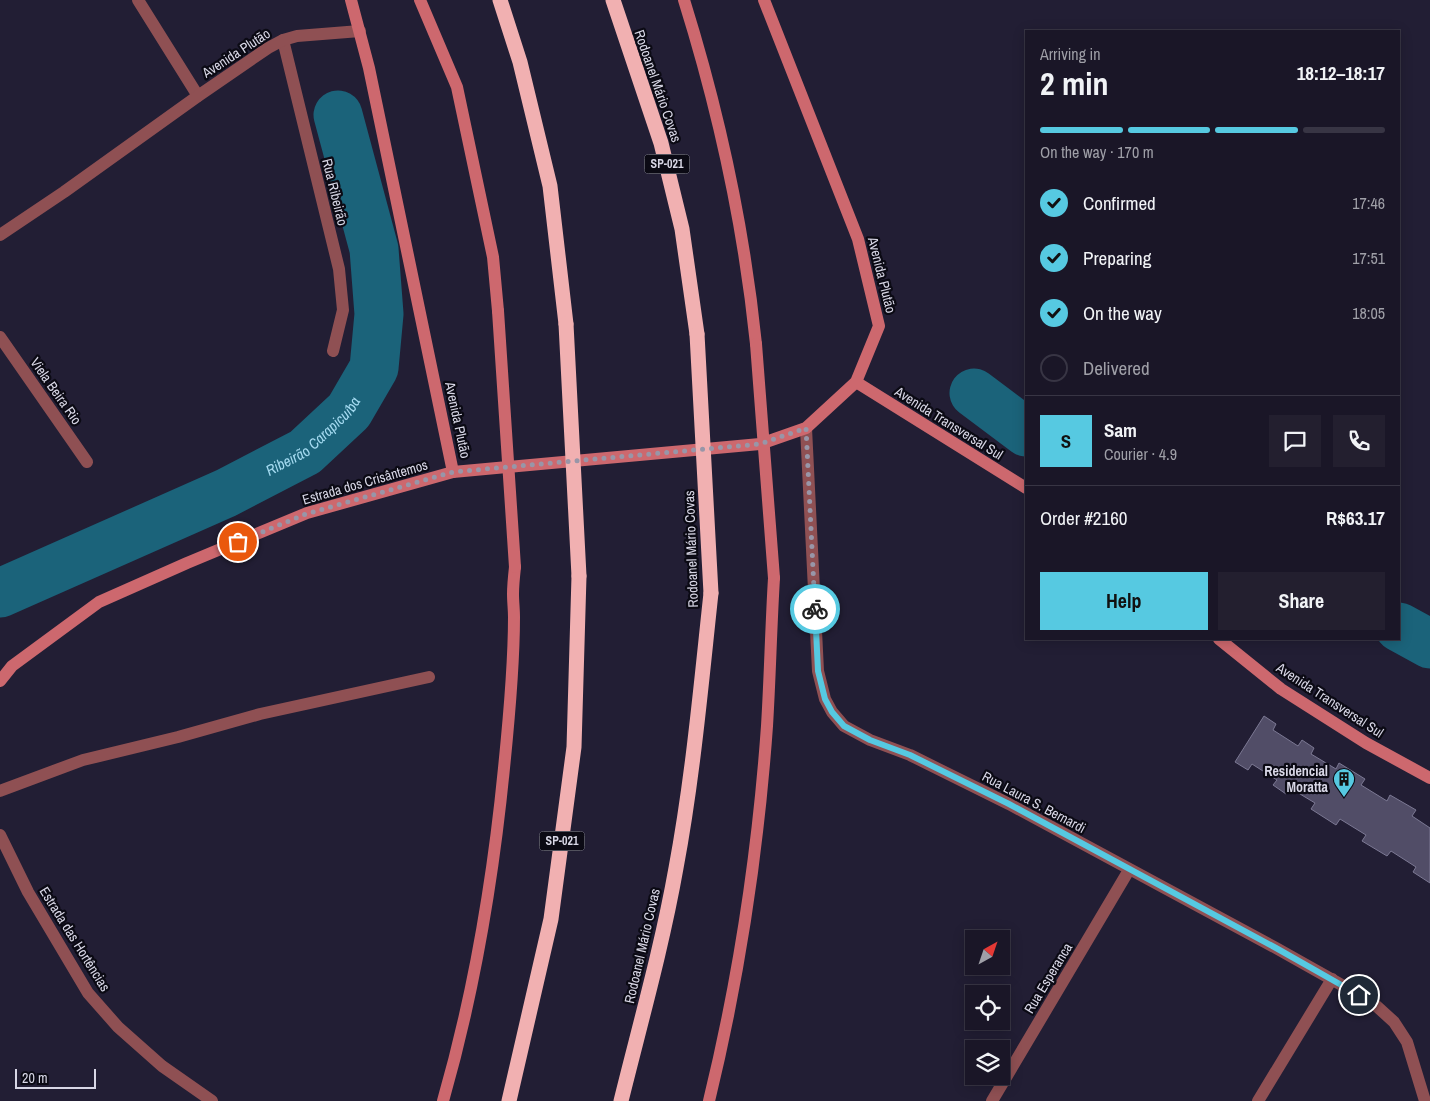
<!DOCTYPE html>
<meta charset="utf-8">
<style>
body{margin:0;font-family:"Archivo Narrow",sans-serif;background:#231f2f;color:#f1f3f6;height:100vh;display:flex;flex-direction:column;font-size:19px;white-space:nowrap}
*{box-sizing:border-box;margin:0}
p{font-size:16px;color:#9f9fa7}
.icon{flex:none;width:28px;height:28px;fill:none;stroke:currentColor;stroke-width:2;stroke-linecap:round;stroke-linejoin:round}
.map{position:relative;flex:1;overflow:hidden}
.details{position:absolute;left:1025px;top:30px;width:375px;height:610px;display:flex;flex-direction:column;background:#1a1627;border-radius:0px;box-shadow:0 2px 12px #0003,0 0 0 1px #383544}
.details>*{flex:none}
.needle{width:32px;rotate:40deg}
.buttons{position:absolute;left:965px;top:930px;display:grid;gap:10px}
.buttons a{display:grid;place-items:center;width:45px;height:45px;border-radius:0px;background:#1a1627;box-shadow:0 2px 12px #0003,0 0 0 1px #383544;font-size:25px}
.scale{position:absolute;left:15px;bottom:12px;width:81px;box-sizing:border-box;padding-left:5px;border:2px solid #d8d7e6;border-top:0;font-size:14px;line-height:18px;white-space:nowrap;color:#d8d7e6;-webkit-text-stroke:4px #0b0a14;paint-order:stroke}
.pin{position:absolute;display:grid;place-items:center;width:42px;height:42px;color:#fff;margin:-21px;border:2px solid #fff;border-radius:50%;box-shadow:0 1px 5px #0007}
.courier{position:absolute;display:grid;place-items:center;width:50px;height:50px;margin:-25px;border:4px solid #56c9e1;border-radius:50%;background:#fff;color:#222;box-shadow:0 1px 6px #0007}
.headline em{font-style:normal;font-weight:800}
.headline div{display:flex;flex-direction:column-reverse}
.headline{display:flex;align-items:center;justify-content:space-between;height:85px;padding:0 15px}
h1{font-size:32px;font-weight:800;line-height:38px}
.bar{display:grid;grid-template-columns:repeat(4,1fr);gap:8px 5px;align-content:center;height:60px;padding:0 15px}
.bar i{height:6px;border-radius:4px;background:#383544}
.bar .active{background:#56c9e1}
.bar p{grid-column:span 4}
.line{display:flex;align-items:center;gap:12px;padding:0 15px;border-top:1px solid #383544}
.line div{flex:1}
.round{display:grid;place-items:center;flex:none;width:52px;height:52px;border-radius:0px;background:#231f2f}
ol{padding:0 15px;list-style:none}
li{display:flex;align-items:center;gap:15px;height:55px}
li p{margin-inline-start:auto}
li .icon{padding:5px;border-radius:50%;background:#56c9e1;color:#111;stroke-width:4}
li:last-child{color:#9f9fa7}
li i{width:28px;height:28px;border:2px solid #383544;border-radius:50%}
.primary-button{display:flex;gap:10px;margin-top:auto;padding:10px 15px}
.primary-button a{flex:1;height:58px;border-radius:0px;background:#56c9e1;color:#111;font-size:20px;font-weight:800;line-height:58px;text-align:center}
.primary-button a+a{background:#231f2f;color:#f1f3f6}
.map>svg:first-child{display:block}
</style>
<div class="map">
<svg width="1430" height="1101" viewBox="0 0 1430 1101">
<rect width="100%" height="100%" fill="#221e34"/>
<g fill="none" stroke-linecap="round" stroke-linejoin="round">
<g stroke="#1b637a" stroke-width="49">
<path d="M974,393l52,39"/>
<path id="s1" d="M0,593l226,-100 79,-41 44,-41 25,-43 5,-54 -5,-65 -36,-134"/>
<path d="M1399,627l31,17"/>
</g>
</g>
<path fill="#514d67" stroke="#7c7994" d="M1264,716l12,8 -3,6 25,16 4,-6 12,8 -3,6 25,15 3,-6 26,16 -4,6 26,16 3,-6 26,15 -4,6 18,12v55l-17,-11 3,-5 -25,-16 -4,5 -25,-15 4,-6 -26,-16 -4,6 -25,-16 4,-6 -25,-15 -4,6 -13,-9 4,-5 -25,-16 -4,6 -13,-8z"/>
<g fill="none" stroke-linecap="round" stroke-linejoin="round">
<g stroke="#8f5053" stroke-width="12">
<path d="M138,0l60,96"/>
<path d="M283,40l56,229 4,41 -10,41"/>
<path d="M0,235l64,-43 134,-96 70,-48 15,-8 14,-4 63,-5"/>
<path d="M0,337l87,125"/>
<path d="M806,428l12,243 7,28 7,13 12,14 26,14 40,15 99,49 267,144 96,54 22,20 13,20 18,59"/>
<path d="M0,791l83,-31 95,-23 82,-23 169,-37"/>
<path d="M0,835l28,57 60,101 30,34 44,39 50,35"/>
<path d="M992,1101l137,-231"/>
<path d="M1258,1101l74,-122"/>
</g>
<g stroke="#cd686e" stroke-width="12">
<path d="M351,0l18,68 84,404"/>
<path d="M420,0l37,87 36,170 5,54"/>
<path d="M684,0c35,112 60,227 72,344"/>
<path d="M856,382l170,106"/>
<path d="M1219,639l62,50 85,54 64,35"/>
<path d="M0,681l12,-15 87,-64 88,-39 120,-50 146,-41 307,-28 46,-16 50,-46 23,-56 -21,-87 -94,-239"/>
<path d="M443,1101c31,-108 50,-221 61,-333 5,-49 10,-101 10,-151 0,-8 -1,-15 -1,-23 0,-9 1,-18 2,-27"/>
<path d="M709,1101c30,-123 49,-249 58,-375 3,-49 4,-99 7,-148"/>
</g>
<g stroke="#f1b0b1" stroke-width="15">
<path d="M500,0l20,62 30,124 16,138"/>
<path d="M613,0l48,143 21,86 15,105"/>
<path d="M509,1101l42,-182 23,-172 5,-171"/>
<path d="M621,1101c19,-77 41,-154 55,-233 17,-91 25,-183 35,-275"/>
</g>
<g stroke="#cd686e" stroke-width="12">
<path d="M498,311l17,256"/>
<path d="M756,344l18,234"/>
</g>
<g stroke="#f1b0b1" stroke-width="15">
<path d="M566,324l13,252"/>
<path d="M697,334l14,259"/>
</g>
</g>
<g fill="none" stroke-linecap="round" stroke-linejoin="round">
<path stroke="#9896a8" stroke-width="5" stroke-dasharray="0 9" d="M238,542l68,-28 147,-42 307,-28 46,-16 9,181"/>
<path stroke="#56c9e1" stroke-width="6" d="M815,609l3,62 7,28 7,13 12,14 26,14 40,15 99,49 267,144 83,47"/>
</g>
<defs>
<g id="building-pin" transform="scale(1.125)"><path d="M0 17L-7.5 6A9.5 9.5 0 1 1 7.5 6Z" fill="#56c9e1" stroke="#0b0a14"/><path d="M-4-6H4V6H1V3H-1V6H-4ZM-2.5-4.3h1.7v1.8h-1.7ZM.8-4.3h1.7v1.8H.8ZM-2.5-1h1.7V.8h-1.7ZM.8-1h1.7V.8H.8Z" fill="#111"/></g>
</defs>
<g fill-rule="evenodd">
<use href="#building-pin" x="1344" y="779"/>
</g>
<g text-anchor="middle" stroke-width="4.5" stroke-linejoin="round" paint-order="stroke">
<g fill="#0b0a14" stroke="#9a9aa7" stroke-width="1">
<rect x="644.5" y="154.5" width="45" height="19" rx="4"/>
<rect x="539.5" y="831.5" width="45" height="19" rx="4"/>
</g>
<g font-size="12" font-weight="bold" fill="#d8d7e6">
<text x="667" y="168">SP-021</text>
<text x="562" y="845">SP-021</text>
</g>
<g font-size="14" fill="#d8d7e6" stroke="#0b0a14">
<text transform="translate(236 53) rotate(-33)" y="5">Avenida Plutão</text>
<text transform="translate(658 86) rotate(71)" y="5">Rodoanel Mário Covas</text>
<text transform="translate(335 192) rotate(76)" y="5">Rua Ribeirão</text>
<text transform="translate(882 275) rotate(76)" y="5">Avenida Plutão</text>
<text transform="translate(56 391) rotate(55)" y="5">Viela Beira Rio</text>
<text transform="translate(458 420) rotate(78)" y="5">Avenida Plutão</text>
<text transform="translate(949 423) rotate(32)" y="5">Avenida Transversal Sul</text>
<text transform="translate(365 482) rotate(-16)" y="5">Estrada dos Crisântemos</text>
<text transform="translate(691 549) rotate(-92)" y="5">Rodoanel Mário Covas</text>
<text transform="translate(1330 700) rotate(33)" y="5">Avenida Transversal Sul</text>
<text transform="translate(1034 802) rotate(28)" y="5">Rua Laura S. Bernardi</text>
<text transform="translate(75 939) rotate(58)" y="5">Estrada das Hortências</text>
<text transform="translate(642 946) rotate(-77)" y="5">Rodoanel Mário Covas</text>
<text transform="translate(1048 978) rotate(-59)" y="5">Rua Esperanca</text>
</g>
<g font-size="14" font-weight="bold" fill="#d8d7e6" stroke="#0b0a14" text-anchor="end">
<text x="1328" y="776">Residencial<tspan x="1328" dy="16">Moratta</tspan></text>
</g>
<g font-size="15" font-style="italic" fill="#a5dbf1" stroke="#0b0a14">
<text dy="5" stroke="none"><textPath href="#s1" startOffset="352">Ribeirão Carapicuíba</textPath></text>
</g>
</g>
</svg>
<div class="buttons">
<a><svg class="needle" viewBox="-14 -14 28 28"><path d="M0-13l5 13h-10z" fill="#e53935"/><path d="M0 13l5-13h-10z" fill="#9f9fa7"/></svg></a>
<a><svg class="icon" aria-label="locate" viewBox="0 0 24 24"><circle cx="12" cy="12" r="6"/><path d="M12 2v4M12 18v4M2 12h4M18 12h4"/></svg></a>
<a><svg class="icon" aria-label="layers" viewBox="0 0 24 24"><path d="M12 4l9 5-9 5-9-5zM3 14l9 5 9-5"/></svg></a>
</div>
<div class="scale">20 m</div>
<div class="pin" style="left:238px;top:542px;background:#ea580c"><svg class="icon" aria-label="bag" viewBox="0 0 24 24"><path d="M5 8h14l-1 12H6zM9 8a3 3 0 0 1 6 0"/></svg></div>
<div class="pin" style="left:1359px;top:995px;background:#1f2937"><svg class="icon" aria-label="home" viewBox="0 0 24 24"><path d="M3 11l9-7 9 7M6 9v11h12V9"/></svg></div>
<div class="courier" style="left:815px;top:609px"><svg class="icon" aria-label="bike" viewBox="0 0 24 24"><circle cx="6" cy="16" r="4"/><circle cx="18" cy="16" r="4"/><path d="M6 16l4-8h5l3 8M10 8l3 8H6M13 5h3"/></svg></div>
<section class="details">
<div class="headline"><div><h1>2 min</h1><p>Arriving in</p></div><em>18:12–18:17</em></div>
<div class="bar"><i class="active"></i><i class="active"></i><i class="active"></i><i></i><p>On the way · 170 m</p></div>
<ol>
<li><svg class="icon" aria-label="check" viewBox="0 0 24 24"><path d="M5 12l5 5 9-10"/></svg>Confirmed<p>17:46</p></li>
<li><svg class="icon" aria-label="check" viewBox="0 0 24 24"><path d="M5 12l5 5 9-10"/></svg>Preparing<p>17:51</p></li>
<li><svg class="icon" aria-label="check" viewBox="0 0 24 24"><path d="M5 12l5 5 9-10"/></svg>On the way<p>18:05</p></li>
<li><i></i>Delivered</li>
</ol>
<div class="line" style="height:90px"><b class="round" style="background:#56c9e1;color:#111">S</b><div><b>Sam</b><p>Courier · 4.9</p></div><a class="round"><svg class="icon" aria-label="chat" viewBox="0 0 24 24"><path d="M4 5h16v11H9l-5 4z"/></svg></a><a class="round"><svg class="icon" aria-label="phone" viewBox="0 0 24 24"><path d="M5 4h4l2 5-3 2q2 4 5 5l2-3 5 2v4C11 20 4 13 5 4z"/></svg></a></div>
<div class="line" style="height:65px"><div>Order #2160</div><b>R$63.17</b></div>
<div class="primary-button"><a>Help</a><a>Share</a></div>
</section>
</div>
